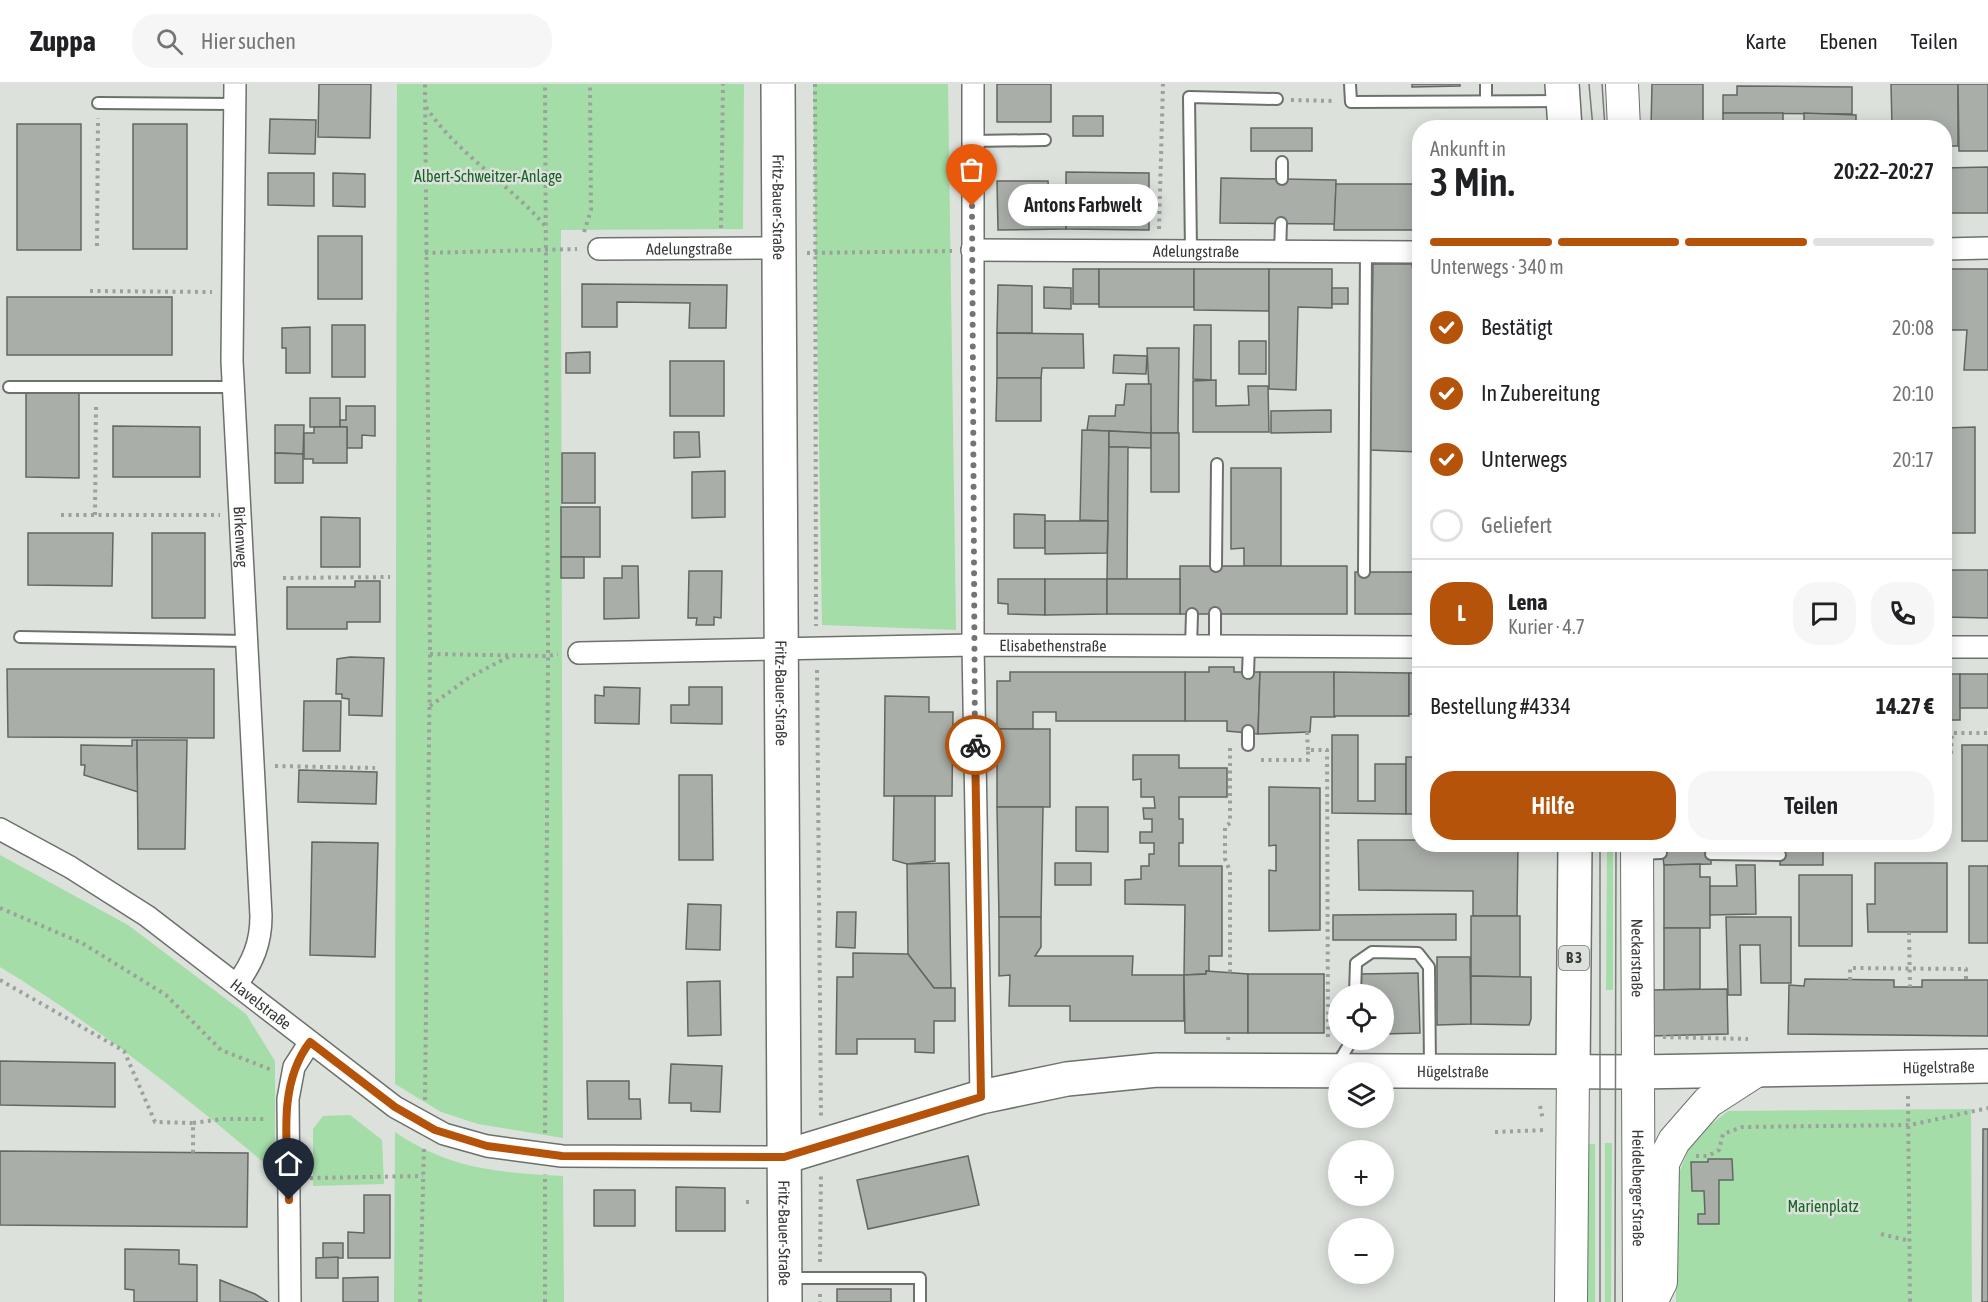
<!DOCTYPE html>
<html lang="de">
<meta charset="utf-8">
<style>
body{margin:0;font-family:"Asap Condensed",sans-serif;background:#f6f6f6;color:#202124;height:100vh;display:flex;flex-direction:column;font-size:22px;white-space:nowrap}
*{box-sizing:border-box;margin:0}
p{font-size:20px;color:#757577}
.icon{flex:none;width:33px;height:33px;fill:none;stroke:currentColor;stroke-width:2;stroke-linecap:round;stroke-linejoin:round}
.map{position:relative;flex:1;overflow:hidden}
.details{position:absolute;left:1412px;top:36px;width:540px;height:732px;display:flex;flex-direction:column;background:#fff;border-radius:24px;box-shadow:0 3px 15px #0003}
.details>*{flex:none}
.controls{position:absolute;left:1328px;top:900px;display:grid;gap:12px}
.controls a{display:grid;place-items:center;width:66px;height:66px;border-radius:50%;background:#fff;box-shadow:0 3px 15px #0003;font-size:30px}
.pin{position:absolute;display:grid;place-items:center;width:51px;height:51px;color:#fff;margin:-62px -26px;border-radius:50% 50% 50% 0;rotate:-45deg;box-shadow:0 0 6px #0007}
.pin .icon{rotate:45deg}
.courier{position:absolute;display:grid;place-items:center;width:60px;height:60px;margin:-30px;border:4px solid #b45309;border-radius:50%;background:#fff;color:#222;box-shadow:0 2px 8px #0007}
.bubble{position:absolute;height:42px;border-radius:21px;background:#fff;box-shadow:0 3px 15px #0003;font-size:20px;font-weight:600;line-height:42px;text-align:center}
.summary em{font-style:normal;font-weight:600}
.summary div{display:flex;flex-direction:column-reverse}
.summary{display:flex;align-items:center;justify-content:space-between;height:102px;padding:0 18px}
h1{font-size:39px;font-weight:600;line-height:45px}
.bar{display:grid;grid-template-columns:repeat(4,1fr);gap:9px 6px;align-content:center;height:72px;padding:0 18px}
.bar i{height:8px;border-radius:4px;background:#e0e0e0}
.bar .current{background:#b45309}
.bar p{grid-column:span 4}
.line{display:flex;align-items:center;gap:15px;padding:0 18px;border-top:2px solid #e0e0e0}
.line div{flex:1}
.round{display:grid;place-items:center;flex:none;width:63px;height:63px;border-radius:24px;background:#f6f6f6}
ol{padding:0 18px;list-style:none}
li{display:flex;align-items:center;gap:18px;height:66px}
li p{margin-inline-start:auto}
li .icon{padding:6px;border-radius:50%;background:#b45309;color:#fff;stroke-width:4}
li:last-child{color:#757577}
li i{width:33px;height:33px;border:3px solid #e0e0e0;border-radius:50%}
.cta{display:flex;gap:12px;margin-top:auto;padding:12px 18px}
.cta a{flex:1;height:69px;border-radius:24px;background:#b45309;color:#fff;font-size:24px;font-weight:600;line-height:69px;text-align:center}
.cta a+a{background:#f6f6f6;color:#202124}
header{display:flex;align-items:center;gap:36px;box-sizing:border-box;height:84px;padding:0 30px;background:#fff;border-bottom:2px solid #e0e0e0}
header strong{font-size:28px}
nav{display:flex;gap:33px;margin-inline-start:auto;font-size:21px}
.search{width:420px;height:54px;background:#f6f6f6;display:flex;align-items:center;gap:15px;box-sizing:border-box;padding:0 21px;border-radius:24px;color:#757577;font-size:22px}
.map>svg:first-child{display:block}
</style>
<header>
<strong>Zuppa</strong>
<div class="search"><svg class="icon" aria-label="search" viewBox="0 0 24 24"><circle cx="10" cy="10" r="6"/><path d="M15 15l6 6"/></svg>Hier suchen</div>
<nav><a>Karte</a><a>Ebenen</a><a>Teilen</a></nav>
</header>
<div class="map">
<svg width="1988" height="1218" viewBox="0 0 1988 1218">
<rect width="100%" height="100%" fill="#dce1dc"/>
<g fill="#a5dda8">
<path d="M397,0h347l-1,145 -182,1 2,908 -85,-14 -37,-12 -46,-28z"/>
<path d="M813,0h135l8,546 -134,-5z"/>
<path d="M1613,761v145h-7l1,-145z"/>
<path d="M0,771l128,70 118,89 29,47v111c-88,-74 -176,-145 -275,-205z"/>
<path d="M1971,1025l1,193h-296l-1,-119 17,-43 36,-29z"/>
<path d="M350,1031l32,25 2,44 -71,2v-57l10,-13z"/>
<path d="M395,1048c54,37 105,41 168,44l1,126h-170z"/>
<path d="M1605,1059h7l-1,159h-6z"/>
<path d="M1588,1060h7v158h-8z"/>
</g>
<g fill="#a9aea9" stroke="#636763" stroke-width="1.5">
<path d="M319,0h52l-1,54 -52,-1z"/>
<rect x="997" y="0" width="54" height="38"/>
<path d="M1412,0h48v2l-48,1z"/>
<path d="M1652,0h51v44h-52z"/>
<path d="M1891,0h67v62h-14v-18h-52z"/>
<path d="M1958,0h30v67h-29z"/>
<path d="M1737,2l115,1v27l-129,-1v-18h14z"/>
<rect x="1723" y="29" width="60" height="15"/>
<path d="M1804,29l52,2v13h-52z"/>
<rect x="1073" y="32" width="30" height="20"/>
<path d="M270,35l46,1 -1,34 -46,-1z"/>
<rect x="17" y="40" width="64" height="126"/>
<rect x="133" y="40" width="54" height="125"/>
<rect x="1251" y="44" width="61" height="23"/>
<path d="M1988,83v46h-44v-45z"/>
<path d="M1066,88l83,1v57l-83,-1z"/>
<path d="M268,89h46v33l-46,-1z"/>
<path d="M333,89l32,1v33l-32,-1z"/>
<path d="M1221,94l115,2 -1,44 -115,-1z"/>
<path d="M997,97h51l1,15h17v33l-68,1z"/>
<path d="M1336,100h83v46h-85z"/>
<rect x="318" y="152" width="44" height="63"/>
<path d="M1373,180h39l1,8h6v180l-49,-2z"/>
<rect x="1073" y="185" width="26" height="35"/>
<rect x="1099" y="185" width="95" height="38"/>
<path d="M1194,185h75v42l-75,-1z"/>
<path d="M1269,185h63v39l-34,-1 -2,83 -27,-1z"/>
<path d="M1944,185h44v101h-24l3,-40h-23z"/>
<path d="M582,200l145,1 -1,43h-37l1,-25 -73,-1v25h-35z"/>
<path d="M998,201l34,1v47h-35z"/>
<path d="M1044,203l27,1v21l-27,-1z"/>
<rect x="1332" y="204" width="16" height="16"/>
<rect x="7" y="213" width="165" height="58"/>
<rect x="332" y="241" width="33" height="52"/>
<path d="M1194,241h17v55l-18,-1z"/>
<path d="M310,243v46h-24v-25h-4v-20z"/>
<path d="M1944,246l1,98h-1z"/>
<path d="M997,249l86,1 1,34h-42l-1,10h-44z"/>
<rect x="1239" y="257" width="27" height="33"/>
<path d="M1147,264h32l-1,85h-27z"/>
<path d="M590,268v21h-24v-20z"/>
<path d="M1114,271l33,1 -1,18 -33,-1z"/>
<rect x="670" y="277" width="54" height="55"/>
<path d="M997,294h44v43h-45z"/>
<path d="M1216,296v26l33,-1 -1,-19h20l1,46h-76v-51z"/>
<path d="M1126,300h25v49l-64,-3 2,-14h26l1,-11h8z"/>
<path d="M26,308h53v86l-53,-1z"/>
<rect x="310" y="314" width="30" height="29"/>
<path d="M346,322h29v30l-13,-1v13h-15v-21h-7v-7h6z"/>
<path d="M1331,326v22l-60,1v-22z"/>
<path d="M275,341h29l-1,29 -28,-1z"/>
<path d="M113,342l87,1v50h-87z"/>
<path d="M314,343h33v36h-34v-4h-9v-26h10z"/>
<path d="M1975,343v106h-28l-2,-105z"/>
<path d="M1944,344l3,77 -3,12z"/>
<path d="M1082,346l27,1 -1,90 -28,-1z"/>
<path d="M1109,347l42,2v15l-42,-1z"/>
<path d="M674,348h25l1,25 -26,1z"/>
<rect x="1151" y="349" width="28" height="59"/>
<path d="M1109,363h19l-1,132h-20z"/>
<path d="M275,369l28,1v29h-28z"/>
<rect x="562" y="369" width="33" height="50"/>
<path d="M1231,384h50v98h-37v-18l-13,1z"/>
<path d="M725,387v46l-33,1v-46z"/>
<rect x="561" y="423" width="39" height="50"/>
<path d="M1014,430l31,1v33h-31z"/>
<path d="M321,433l39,1v49h-39z"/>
<path d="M1944,433l3,16 -2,84h-1z"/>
<path d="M1045,437h63l-1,32 -62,1z"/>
<path d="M28,449h85l-1,53 -84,-1z"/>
<rect x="152" y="449" width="53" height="85"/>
<rect x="561" y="473" width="23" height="21"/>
<path d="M622,482h16l1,52 -35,1v-41h18z"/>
<rect x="1180" y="482" width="167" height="48"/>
<path d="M1945,486h43v48l-43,-1z"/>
<path d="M689,487h33l-1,47 -7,-1v8h-18l1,-7h-9z"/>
<rect x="1355" y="488" width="64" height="42"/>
<path d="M998,495h47v36l-37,-1v-10l-10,-1z"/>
<path d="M1045,495h62v35l-62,1z"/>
<rect x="1107" y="495" width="73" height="35"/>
<path d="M355,497h25v41h-33v7h-60v-42h68z"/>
<path d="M350,573l34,1 -2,58 -33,-1v-16l-7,-1v-4h-6l1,-35z"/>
<path d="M1209,583h25v5h26l-2,62 -31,-3v-10h-42v-49h24z"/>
<path d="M7,585h207v69l-206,-1z"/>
<path d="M1010,588h175v49h-129v-9h-23v17h-36v-48h13z"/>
<path d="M1260,588h74l1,45h-24l-1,15 -52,2z"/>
<path d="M1334,588l75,1v43h-75z"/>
<rect x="1409" y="589" width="10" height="41"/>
<rect x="1944" y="590" width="16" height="46"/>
<rect x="1960" y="590" width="28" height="34"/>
<path d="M604,603l36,1 -1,36 -44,-1v-28l9,1z"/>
<path d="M689,603h33v37l-51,-1v-18h18z"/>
<path d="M885,612l44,1v15h24l-1,84h-68z"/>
<path d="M304,617h37l-1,50h-37z"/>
<rect x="997" y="645" width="53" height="78"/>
<path d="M1332,651h26v66h17v-37h31v50l-74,-1z"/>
<path d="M132,656h5l1,52 -54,-17 1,-10h-4v-20l51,1z"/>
<path d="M137,656h50l-2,109h-47z"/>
<rect x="1962" y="661" width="26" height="96"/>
<path d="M1133,671h46v13h48v29h-48v22h4v24h-4v23h43v90h-13v15h-3v3l-22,1 1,-70 -60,-1v-24l16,-1v-13h8v-12h5v-11h-14v-11h12v-13h-8l-1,-11h12l-1,-11h-13v-18l-8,1z"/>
<rect x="1406" y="673" width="13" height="57"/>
<path d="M299,686l78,2 -1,32 -78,-2z"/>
<path d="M679,691h33l1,85h-34z"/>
<path d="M1269,703l51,1v142l-51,1v-61l7,1v-26l-7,1z"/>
<path d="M894,712h41v65l-28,3 -14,-4z"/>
<path d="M997,723h46l-2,110h-42z"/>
<path d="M1076,723h32v45l-32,-1z"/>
<path d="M1358,756h61v4h99l-1,72h-44v-25l-114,-1z"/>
<path d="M312,758l66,1 -3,114 -65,-2z"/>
<path d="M1661,760h50v20l-47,1z"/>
<rect x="1780" y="760" width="43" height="21"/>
<path d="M949,779l2,125h-17l-26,-34 -1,-90z"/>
<rect x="1055" y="779" width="36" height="22"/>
<path d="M1875,779h72v69h-79l-1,-28h8z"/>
<path d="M1700,780v13h10v51h-46v-63z"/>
<path d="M1736,781h19l1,49 -46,1v-29h27z"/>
<rect x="1969" y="782" width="19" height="77"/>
<rect x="1799" y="791" width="53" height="71"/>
<path d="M688,820l33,1 -1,45 -34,-1z"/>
<path d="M837,828h19l-1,36 -19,-1z"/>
<path d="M1456,830v26h-123v-25z"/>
<path d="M1471,832h49v61l-49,-1z"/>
<path d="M999,833h42v30l-6,9h98l-1,19h52v46h-114v-15h-61l1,-31 -11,1z"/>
<path d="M1726,833h65v66h-30l-1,-38h-20l1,50h-13z"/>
<path d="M1664,844h36v61l-36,1z"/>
<path d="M853,869l55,1 26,34h21v33h-21v32l-19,-1v-13h-58v15h-21l1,-77h16z"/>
<path d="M1437,873h33l1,67 -34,1z"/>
<path d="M1206,887l42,3v59h-63l-1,-58 22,-1z"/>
<path d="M1418,889l2,60 -37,1v-40h-23v-20z"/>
<rect x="1248" y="890" width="76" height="59"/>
<path d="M1471,892l60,1v42l-2,6 -58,-1z"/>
<path d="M1805,895l89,1v7h28v-7h66v56l-200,-2 1,-49 15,1z"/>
<path d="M720,897l1,54 -33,1 -1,-54z"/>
<path d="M1727,905l1,45 -79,2 -1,-46z"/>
<path d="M0,977l115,2v44l-115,-2z"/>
<path d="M671,980l51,2 -2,46 -29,-1v-8h-22z"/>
<path d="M587,997h42v18h11l1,20h-53z"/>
<path d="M1983,1045h5v173h-6z"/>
<path d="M0,1067l248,2 -1,74 -247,-2z"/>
<path d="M968,1072l11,49 -111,24 -11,-49z"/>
<path d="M1708,1075h24l1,21h-14v44h-21v-10h7l-1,-23h-12l-1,-29h17z"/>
<path d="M676,1103l49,1v43h-49z"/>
<rect x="594" y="1106" width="41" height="36"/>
<path d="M364,1111h26v63h-42v-26l16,1z"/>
<rect x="323" y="1159" width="20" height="15"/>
<path d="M125,1165l54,1v14l18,1v37h-63v-12l-9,-1z"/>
<path d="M338,1173v21h-22v-20z"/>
<path d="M378,1193v25h-35v-24z"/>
<path d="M220,1196l35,14 13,8h-48z"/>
<rect x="837" y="1205" width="54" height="13"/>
</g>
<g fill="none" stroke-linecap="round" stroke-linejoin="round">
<g stroke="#6c716c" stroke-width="14">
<g id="service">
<path d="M1350,0l1,18 209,-1"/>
<path d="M1486,0v16"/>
<path d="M98,19l137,1"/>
<path d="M972,57l73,-1"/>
<path d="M1282,95v-17"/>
<path d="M1191,167l-2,-154 88,2"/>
<path d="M1280,168l1,-29"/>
<path d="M9,303h225"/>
<path d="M1216,482l1,-102"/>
<path d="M1364,488l2,-320"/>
<path d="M20,553l227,4"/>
<path d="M1191,562l1,-32"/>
<path d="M1215,562v-33"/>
<path d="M1248,589l1,-27"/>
<path d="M1248,647v14"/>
<path d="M1640,770l21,-1"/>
<path d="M1711,770l69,1"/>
<path d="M1355,910l1,-31 16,-11 46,1 11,14 1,101"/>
<path d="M1336,982l16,-26"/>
<path d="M788,1194h132v24"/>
</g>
</g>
<g stroke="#6c716c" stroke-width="24">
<g id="minor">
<path id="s1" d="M235,0l-3,277 29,555c0,27 -8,46 -24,68"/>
<path d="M973,0v561l8,452"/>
<path id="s2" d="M599,165l180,-1"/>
<path d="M1944,165l44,-1"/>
<path id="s3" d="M972,166l447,2"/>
<path d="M1944,563h44"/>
<path id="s4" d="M579,569l394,-8 446,2"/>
<path id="s5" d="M0,745l70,38 77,49 248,191 49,27 43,12 75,10 222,1"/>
<path d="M290,1218l-2,-203 6,-32 16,-25"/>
</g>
</g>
<g stroke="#6c716c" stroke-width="34">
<g id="secondary">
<path d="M1622,0l2,44"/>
<path id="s6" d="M1637,760l2,458"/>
<path d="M1571,1218l2,-230"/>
<path d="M1651,1218l10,-20 2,-119 11,-22 34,-39 48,-31"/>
</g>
</g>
<g stroke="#6c716c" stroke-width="36">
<g id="primary">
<path id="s7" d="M778,0l7,1218"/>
<path d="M1562,0l3,44"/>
<path d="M1573,988l2,-228"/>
<path id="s8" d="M784,1073l197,-60 86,-18 90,-9 482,2 349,-6"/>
</g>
</g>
<g stroke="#9da19d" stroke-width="4" stroke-dasharray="3 4.5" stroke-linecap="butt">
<path d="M815,0l1,542"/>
<path d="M1291,16l44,1"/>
<path d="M426,23c32,48 84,77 121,121"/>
<path d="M721,144l2,-144"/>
<path d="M1159,145l4,-145"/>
<path d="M584,148l7,-22 -1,-126"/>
<path d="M97,162l1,-128"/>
<path d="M425,169l152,-4"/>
<path d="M807,169l145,-2"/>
<path d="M90,207l122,1"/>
<path d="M61,431h159"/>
<path d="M95,431l1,-112"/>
<path d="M283,494l107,-1"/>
<path d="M430,570l118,2 10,-2"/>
<path d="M817,586l4,448"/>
<path d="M430,622l40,-29 40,-21"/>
<path d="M1307,648l1,18"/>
<path d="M1230,664v75l-5,4v32l5,12v103"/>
<path d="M1944,671l7,-1 1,-21h36"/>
<path d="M1261,676h47v-10h19l1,289"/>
<path d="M275,682l100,2"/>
<path d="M0,824l82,35 84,52 55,55 51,20"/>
<path d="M1909,848l1,55"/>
<path d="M0,896l124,71 31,71 38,1v30"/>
<path d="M1850,896v-12l116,1v11"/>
<path d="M1663,953l85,2"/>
<path d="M1228,956l1,-7"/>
<path d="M1908,1012l2,206"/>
<path d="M425,1016l5,-446 -5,-570"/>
<path d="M1540,1022l3,14"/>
<path d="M193,1039l29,-4h44"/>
<path d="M1495,1048l50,-2"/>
<path d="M545,1049l3,-477 -3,-572"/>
<path d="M1696,1072h12l11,-6 4,-16 19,-7 168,-2 78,-17"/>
<path d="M310,1094l113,-2"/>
<path d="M746,1118h6"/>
<path d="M1881,1150l29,7"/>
<path d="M820,1178l1,-88"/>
<path d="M820,1210v8"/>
<path d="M420,1218l4,-155"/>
<path d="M545,1218v-128"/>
</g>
<use href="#service" stroke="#fff" stroke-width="10"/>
<use href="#minor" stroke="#fff" stroke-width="21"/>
<use href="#secondary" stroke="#fff" stroke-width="32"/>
<use href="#primary" stroke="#fff" stroke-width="33"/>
<g stroke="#787b78" stroke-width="1.5">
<path d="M1589,0l4,44"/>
<path d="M1602,0l3,44"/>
<path d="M1600,1218v-458"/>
<path d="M1615,1218l1,-458"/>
</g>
</g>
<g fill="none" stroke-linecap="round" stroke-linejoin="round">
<path stroke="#727572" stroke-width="6" stroke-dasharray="0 10.8" d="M972,122l3,539"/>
<path stroke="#b45309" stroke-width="8" d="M289,1116c-1,-52 -13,-114 21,-158l85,65 40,23 52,16 75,10 222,1 197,-60 -6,-352"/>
</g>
<g text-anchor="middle" stroke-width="5" stroke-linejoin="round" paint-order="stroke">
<rect fill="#dce1dc" stroke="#6a6d6a" stroke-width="1.5" x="1559" y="862" width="30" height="24" rx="4.5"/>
<g font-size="15" font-weight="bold" fill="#393b39">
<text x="1574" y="879">B 3</text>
</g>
<g font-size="16" fill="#196326" stroke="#dce1dc">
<text x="488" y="98">Albert-Schweitzer-Anlage</text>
<text x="1823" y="1128">Marienplatz</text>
</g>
<g font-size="16" fill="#393b39" stroke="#dce1dc">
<text dy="6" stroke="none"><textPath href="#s7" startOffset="123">Fritz-Bauer-Straße</textPath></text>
<text dy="6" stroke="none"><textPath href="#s2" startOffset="90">Adelungstraße</textPath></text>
<text dy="6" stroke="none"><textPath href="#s3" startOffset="224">Adelungstraße</textPath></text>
<text dy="6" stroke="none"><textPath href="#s1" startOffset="453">Birkenweg</textPath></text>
<text dy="6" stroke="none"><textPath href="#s4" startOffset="474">Elisabethenstraße</textPath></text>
<text dy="6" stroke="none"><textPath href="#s7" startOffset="609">Fritz-Bauer-Straße</textPath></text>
<text dy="6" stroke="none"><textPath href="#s6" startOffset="114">Neckarstraße</textPath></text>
<text dy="6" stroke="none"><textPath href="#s5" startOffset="315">Havelstraße</textPath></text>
<text dy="6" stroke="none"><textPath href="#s8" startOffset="1166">Hügelstraße</textPath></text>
<text dy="6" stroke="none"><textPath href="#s8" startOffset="680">Hügelstraße</textPath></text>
<text dy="6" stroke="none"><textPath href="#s6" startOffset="344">Heidelberger Straße</textPath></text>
<text dy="6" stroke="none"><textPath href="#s7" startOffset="1149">Fritz-Bauer-Straße</textPath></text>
</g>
</g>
</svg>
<div class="controls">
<a><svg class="icon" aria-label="locate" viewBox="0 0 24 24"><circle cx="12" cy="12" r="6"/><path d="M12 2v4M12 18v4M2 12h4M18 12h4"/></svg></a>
<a><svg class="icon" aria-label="layers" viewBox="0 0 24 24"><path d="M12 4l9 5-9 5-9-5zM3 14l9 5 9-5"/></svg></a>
<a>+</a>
<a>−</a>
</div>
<div class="pin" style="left:972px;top:122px;background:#ea580c"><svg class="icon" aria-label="bag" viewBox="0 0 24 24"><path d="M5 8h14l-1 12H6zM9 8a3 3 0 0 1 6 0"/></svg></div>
<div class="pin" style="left:289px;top:1116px;background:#1f2937"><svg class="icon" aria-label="home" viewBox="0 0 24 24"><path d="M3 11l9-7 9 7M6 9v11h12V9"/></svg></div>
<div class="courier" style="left:975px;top:661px"><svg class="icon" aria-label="bike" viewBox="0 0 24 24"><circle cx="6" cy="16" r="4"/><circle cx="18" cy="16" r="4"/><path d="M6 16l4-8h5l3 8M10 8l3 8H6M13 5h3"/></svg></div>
<div class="bubble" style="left:1008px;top:100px;width:150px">Antons Farbwelt</div>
<section class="details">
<div class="summary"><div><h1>3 Min.</h1><p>Ankunft in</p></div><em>20:22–20:27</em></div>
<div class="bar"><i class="current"></i><i class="current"></i><i class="current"></i><i></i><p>Unterwegs · 340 m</p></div>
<ol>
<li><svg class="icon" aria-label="check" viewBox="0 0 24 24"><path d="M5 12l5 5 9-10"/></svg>Bestätigt<p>20:08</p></li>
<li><svg class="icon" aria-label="check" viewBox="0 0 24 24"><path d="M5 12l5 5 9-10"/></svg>In Zubereitung<p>20:10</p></li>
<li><svg class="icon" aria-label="check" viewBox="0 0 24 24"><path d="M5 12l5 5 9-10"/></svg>Unterwegs<p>20:17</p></li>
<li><i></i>Geliefert</li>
</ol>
<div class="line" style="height:108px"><b class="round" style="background:#b45309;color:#fff">L</b><div><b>Lena</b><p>Kurier · 4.7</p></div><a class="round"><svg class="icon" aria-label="chat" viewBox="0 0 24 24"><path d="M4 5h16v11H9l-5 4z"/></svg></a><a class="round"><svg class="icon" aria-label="phone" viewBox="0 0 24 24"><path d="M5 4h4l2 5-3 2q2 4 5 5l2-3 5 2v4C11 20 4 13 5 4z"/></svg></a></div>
<div class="line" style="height:78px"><div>Bestellung #4334</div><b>14.27 €</b></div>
<div class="cta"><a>Hilfe</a><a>Teilen</a></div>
</section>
</div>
